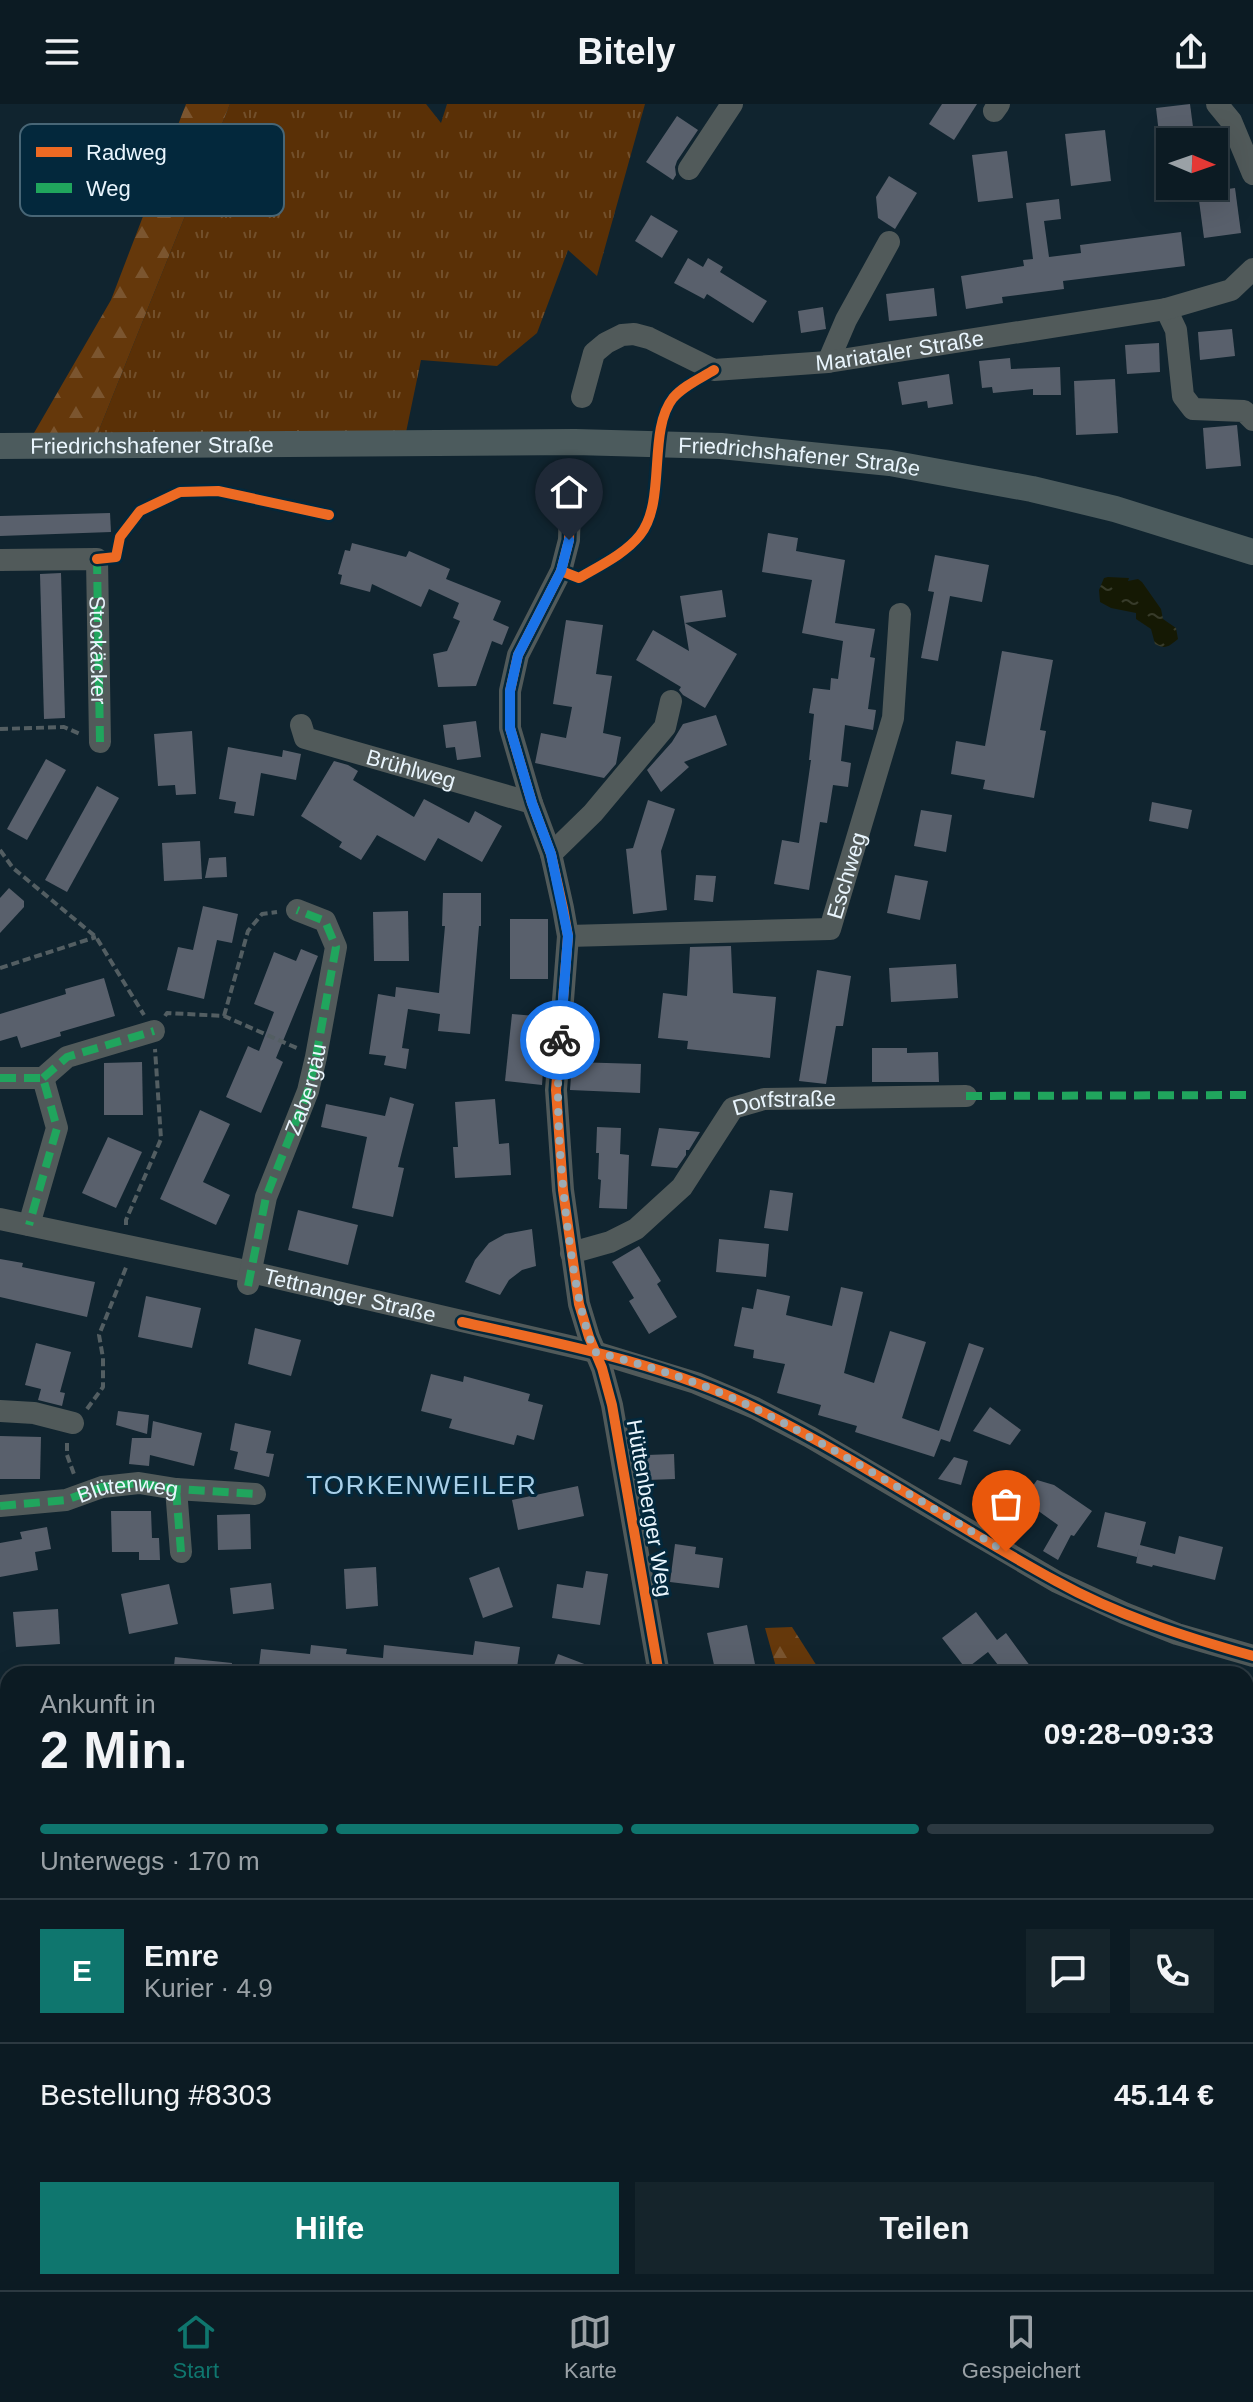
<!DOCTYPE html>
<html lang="de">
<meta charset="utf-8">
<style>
body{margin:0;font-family:Helvetica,sans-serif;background:#15242b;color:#f1f3f6;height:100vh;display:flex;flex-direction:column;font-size:30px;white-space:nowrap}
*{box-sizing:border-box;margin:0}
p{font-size:26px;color:#9aa1a6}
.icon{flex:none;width:44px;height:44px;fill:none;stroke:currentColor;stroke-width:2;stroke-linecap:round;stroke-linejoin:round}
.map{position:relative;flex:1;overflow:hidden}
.sheet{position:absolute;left:0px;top:1562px;width:1254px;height:624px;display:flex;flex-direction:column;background:#0c1b23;border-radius:24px 24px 0 0;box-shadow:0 8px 32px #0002,0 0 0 2px #2c3941}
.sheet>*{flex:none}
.needle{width:52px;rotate:92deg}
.tools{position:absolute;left:1156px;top:24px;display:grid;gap:16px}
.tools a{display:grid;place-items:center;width:72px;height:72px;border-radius:0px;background:#0c1b23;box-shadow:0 8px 32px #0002,0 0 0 2px #2c3941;font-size:40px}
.pin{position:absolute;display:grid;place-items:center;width:68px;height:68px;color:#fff;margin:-82px -34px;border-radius:50% 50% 50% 0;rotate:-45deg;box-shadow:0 0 8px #0007}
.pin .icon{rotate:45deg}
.courier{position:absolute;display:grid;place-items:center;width:80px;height:80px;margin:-40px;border:6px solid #1a73e8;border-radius:50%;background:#fff;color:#222;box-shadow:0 2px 10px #0007}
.summary em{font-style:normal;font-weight:600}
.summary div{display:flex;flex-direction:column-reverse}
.summary{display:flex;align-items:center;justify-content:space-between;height:136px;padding:0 40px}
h1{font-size:52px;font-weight:600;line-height:60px}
.bar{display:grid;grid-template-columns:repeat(4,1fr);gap:12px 8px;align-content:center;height:96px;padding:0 40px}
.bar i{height:10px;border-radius:6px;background:#2c3941}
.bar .current{background:#0f766e}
.bar p{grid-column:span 4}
.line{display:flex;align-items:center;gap:20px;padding:0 40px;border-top:2px solid #2c3941}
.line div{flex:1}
.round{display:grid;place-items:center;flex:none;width:84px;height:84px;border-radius:0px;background:#15242b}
.primary-button{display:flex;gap:16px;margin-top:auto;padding:16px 40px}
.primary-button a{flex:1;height:92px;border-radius:0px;background:#0f766e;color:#fff;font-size:32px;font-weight:600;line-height:92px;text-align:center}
.primary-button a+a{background:#15242b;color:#f1f3f6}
header{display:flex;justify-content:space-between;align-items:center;height:104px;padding:0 40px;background:#0c1b23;font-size:36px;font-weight:600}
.dock{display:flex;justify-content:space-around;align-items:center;height:112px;border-top:2px solid #2c3941;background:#0c1b23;font-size:22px;color:#9aa1a6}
.dock a{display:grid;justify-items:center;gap:4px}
.dock .current{color:#0f766e}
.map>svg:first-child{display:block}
</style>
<header><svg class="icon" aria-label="menu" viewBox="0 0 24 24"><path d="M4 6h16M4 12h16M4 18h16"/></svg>Bitely<svg class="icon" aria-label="share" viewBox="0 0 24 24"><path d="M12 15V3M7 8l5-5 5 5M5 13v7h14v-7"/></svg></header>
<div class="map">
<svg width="1253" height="2186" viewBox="0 0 1253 2186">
<defs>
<pattern id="grass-tufts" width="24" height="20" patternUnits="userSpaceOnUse" patternTransform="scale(2)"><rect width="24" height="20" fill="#5a3006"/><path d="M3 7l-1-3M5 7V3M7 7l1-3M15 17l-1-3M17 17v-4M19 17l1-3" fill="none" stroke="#724f2b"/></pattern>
<pattern id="forest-firs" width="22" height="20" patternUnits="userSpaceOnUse" patternTransform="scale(2)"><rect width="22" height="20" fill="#65380b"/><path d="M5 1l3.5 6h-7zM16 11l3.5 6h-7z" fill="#7b552f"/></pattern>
<pattern id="water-ripples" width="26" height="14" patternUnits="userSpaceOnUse" patternTransform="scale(2)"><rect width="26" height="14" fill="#151904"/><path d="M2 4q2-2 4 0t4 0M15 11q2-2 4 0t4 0" fill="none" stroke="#373b2a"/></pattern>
</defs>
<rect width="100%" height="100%" fill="#10242f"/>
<g fill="url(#grass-tufts)">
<path d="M230,0h196l15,19 6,-19h198l-48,172 -29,-26 -31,83 -40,33 -76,-6 -17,82 -311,3z"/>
<path d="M8,1937v241h595l-1,8h-602v-248z"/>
</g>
<g fill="url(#forest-firs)">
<path d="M186,0h44l-137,341h-66l84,-145z"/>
<path d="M792,1523l30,47h-44l-13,-46z"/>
<path d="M986,2178h90l2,8h-91z"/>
</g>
<path fill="url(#water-ripples)" d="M1108,473l21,1 -1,3 10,-2 4,3 19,27 2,10 13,9 2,11c-9,7 -12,11 -23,5l-4,-15 -15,-10v-6l-25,-5 -11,-6 -1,-12 5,-12z"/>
<g fill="#59606c">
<path d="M942,0h35l-23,36 -25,-16z"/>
<path d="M1190,0l5,38h-35l-4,-34z"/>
<path d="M677,12l21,14 -21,31 -2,6 1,8 -3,5 -27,-18z"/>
<path d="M1105,26l6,51 -40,5 -6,-52z"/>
<path d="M1007,47l6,47 -35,4 -6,-47z"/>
<path d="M889,72l28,17 -22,36 -17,-11 -2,-21z"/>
<path d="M1235,84l6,45 -37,5 -6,-45z"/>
<path d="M1059,95l2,20 -17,2 5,36 32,-4 -1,-8 101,-13 4,34 -122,15 1,8 -62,8 1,6 -37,6 -5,-33 63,-10 -1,-6 10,-1 -7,-56z"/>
<path d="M651,111l27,16 -16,27 -27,-17z"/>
<path d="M688,154l15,9 5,-9 15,9 -3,5 47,29 -14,22 -46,-29 -3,5 -30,-16z"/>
<path d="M934,184l3,28 -48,5 -3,-27z"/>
<path d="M823,203l3,22 -25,4 -3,-22z"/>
<path d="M1232,225l3,27 -35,4 -2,-28z"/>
<path d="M1159,239l1,29 -33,2 -2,-29z"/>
<path d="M1010,254l1,11 49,-2 1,28h-28v-6l-40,4 -1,-6 -10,1 -3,-27z"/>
<path d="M949,270l4,30 -25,4 -1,-7 -25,4 -4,-23z"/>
<path d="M1115,275l3,54 -42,2 -2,-54z"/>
<path d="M1237,321l4,41 -35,3 -3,-41z"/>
<path d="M110,409l1,19 -111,4v-20z"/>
<path d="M768,429l30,5 -2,13 49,9 -10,63 40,6 -5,28 5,1 -7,51 8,1 -3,20 -28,-5 -4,36 10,2 -3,24 -15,-2 -6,38 -7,-1 -11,68 -35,-6 8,-44 17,3 12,-83h-2l5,-46 -5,-1 4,-25 17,2 1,-12 7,1 5,-38 -41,-8 10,-53 -50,-8z"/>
<path d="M352,439l54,14 3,-6 41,18 -4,10 55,22 -8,19 16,7 -7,18 -10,-4 -16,45 -38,1 -5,-33 14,-3 13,-30 -7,-3 6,-15 -30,-14 -8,18 -49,-23 -2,8 -30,-8 2,-9 -4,-1 7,-24 5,1z"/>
<path d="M935,451l54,10 -7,37 -32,-6 -12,65 -17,-3 13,-66 -6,-1z"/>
<path d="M61,469l4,145 -21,1 -4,-145z"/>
<path d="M722,486l4,27 -41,6 52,31 -32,54 -22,-13 -4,-5 2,-3 -45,-27 17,-30 36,21 -9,-55z"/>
<path d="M566,516l37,5 -7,49 16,2 -9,57 18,4 -5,27 -12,14 -69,-15 6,-30 25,5 6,-31 -19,-3z"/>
<path d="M1002,547l51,9 -13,70 6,1 -12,67 -51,-9 2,-9 -34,-6 5,-33 29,5z"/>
<path d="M716,611l11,30 -43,17 5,5 -28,25 -14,-22 25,-28 11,-18z"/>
<path d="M476,617l5,36 -24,3 -2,-13 -9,1 -3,-23z"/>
<path d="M192,627l4,63 -20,1 -1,-10 -17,1 -4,-52z"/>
<path d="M228,643l54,10 1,-7 18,4 -5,26 -35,-7 -7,43 -20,-3 2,-11 -17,-3z"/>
<path d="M46,655l20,11 -39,70 -20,-11z"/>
<path d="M334,657l14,4 10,6 -5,9 61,37 10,-18 45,24 6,-12 27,15 -20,36 -44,-24 -13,23 -48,-26 -16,25 -22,-13 3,-5 -41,-26z"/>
<path d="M97,682l22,12 -52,94 -22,-12z"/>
<path d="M648,696l27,9 -14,42 6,59 -34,4 -7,-65 7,-1z"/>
<path d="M1152,698l40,8 -4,19 -39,-8z"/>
<path d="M921,706l31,5 -6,37 -32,-6z"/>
<path d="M200,737l2,38 -38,2 -2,-38z"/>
<path d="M226,753l1,20 -22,1 4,-20z"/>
<path d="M696,771l20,1 -3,26 -19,-2z"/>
<path d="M895,771l33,6 -8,39 -33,-7z"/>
<path d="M9,784l15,13v6l-24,26v-35z"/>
<path d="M443,789h38v33h-2l-9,108 -32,-3 2,-17 -32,-5 -6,39 7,1 -3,20 -22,-4 2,-9 -17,-2 9,-60 17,3 1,-10 43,6 6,-67h-3z"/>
<path d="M203,802l35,8 -6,29 -15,-3 -13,59 -37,-9 11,-43 15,3z"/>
<path d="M408,807l1,50h-35l-1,-49z"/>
<rect x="510" y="815" width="38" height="60"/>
<path d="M731,842l2,47 43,4 -6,61 -83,-9 1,-8 -30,-3 5,-45 24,3 3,-49z"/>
<path d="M301,845l17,7 -42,102 7,4 -22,51 -35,-16 22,-51 11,5 15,-39 -20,-8 20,-52 22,9z"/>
<path d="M956,860l2,34 -67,4 -2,-34z"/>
<path d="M817,866l34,6 -8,50h-7l-10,58 -27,-3z"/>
<path d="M104,874l11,38 -55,16 1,4 -40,12 -4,-12 -17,5v-27l66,-20 -1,-5z"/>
<path d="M512,910l35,3 -5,68 -37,-4z"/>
<path d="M872,944h35v5l31,-1 1,30h-67z"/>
<path d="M142,958l1,53h-39v-52z"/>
<path d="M572,958l69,2 -1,29 -70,-3z"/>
<path d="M390,993l24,7 -16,63 6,1 -11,49 -41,-9 15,-71 -46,-10 5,-23 59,12z"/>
<path d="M495,995l4,45 10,-1 2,32 -56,3 -2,-31h5l-3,-45z"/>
<path d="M200,1006l30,14 -27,58 27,13 -14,30 -56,-26z"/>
<path d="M597,1023l24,1 -1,26 9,1 -2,54 -28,-1 2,-28 -3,-1 1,-26h-3z"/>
<path d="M659,1024l41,4 -11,18h-3v5l-9,13 -26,-2z"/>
<path d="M108,1033l34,15 -26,56 -34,-15z"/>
<path d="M770,1086l23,3 -5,38 -24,-3z"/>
<path d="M298,1106l60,15 -10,40 -60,-15z"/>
<path d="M532,1125l4,37 -14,4 -13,10 -9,15 -35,-13 10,-22 14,-17 16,-9z"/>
<path d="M719,1135l50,5 -3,33 -50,-5z"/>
<path d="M639,1142l22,35 -4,3 20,33 -28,17 -20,-33 5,-3 -22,-36z"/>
<path d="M0,1155l23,4 -1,4 73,15 -8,35 -87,-20z"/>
<path d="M841,1183l22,5 -19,81 30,10 16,-52 36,11 -24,76 37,13 30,-88 15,5 -34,94 -9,-3 -7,18 -79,-25 2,-6 -39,-11 3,-10 -44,-12 8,-29 -32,-6 1,-8 -20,-4 8,-39 11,2 4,-20 33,7 -4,19 46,11z"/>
<path d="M146,1192l55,12 -9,40 -54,-11z"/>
<path d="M255,1224l46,12 -10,36 -43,-12z"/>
<path d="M36,1239l35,9 -11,40 5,1 -3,13 -24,-6 3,-11 -16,-4z"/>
<path d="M431,1270l32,8 1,-6 66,18 -2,7 15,4 -9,35 -17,-5 -3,10 -65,-17 3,-9 -31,-8z"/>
<path d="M990,1303l31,23 -11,15 -37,-14z"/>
<path d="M118,1307l31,4 -2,19 -31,-9z"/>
<path d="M153,1317l49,12 -8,33 -44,-11 -1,11 -20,-2 3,-26h19z"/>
<path d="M235,1319l36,8 -5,22 8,1 -5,23 -35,-8 4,-17 -8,-2z"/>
<path d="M0,1332l41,1 -1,42h-40z"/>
<path d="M674,1350l1,25 -28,1v-25z"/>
<path d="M954,1353l14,4 -7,24 -23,-6z"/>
<path d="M1037,1376l17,5 38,26 -18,25 -3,-1 -13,25 -15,-9 15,-26 -35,-25z"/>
<path d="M578,1382l6,30 -66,14 -6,-30z"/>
<path d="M111,1407h40l1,27h7l1,22h-21v-8h-27z"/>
<path d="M1105,1408l41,10 -6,23 35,9 4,-18 44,11 -8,33 -62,-15 -1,2 -16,-4 3,-16 -2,10 -40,-10z"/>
<path d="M250,1410l1,35 -33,1 -1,-35z"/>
<path d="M47,1423l4,22 -16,3 3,18 -38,7v-34l22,-4 -2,-7z"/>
<path d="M675,1440l21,3 -1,7 28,4 -4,30 -49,-6z"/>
<path d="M376,1463l2,39 -32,3 -2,-40z"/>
<path d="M499,1463l14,40 -30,11 -14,-40z"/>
<path d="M586,1467l22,3 -8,51 -48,-7 5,-34 26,4z"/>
<path d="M271,1479l3,26 -41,5 -3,-26z"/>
<path d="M169,1480l9,40 -49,10 -8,-40z"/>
<path d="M58,1505l2,35 -44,3 -3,-35z"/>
<path d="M976,1508l21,28 9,-7 30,41h-31l-17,-22 -22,17 -24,-31z"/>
<path d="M747,1521l10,49h-41l-9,-41z"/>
<path d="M475,1537l45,6 -4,27h-258l3,-25 49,5 1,-9 36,4 -1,5 37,4 1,-13 89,10z"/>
<path d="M558,1550l50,19v1h-57z"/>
<path d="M175,1553l57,6 -1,11h-58z"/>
</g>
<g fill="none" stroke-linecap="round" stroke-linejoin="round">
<g stroke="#535e62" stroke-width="4" stroke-dasharray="8 4" stroke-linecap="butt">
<path d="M0,625l64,-2 16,7"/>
<path d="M0,746l13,18 83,69 48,78"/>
<path d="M0,864l96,-31"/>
<path d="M165,912l2,-3 57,3 75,33"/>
<path d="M224,912l24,-85 14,-17 15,-2"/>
<path d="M126,1121v-5l35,-81 -6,-90"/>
<path d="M87,1305l16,-22v-29l-4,-23 28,-70"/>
<path d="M67,1339v12l8,22"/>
</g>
<g stroke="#515a5a" stroke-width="22">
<path d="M1217,0l14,17 22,53"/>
<path d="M994,7l5,-7"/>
<path d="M689,65l43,-65"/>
<path d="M1166,205l10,21 7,66 10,13 51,2 9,9"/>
<path d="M828,258l18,-42 43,-78"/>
<path id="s1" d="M582,293l12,-44 12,-10 16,-8 12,-1 15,4 65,32 114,-8 338,-53 65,-19 22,-21"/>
<path d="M570,401l-1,35 -8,31 -43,84 -8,36v37l22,75 19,51 12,54 5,28 -12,154 7,100 16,114 10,33 13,31 10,37 47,269"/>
<path id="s2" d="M0,456l97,-1 3,183"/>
<path id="s3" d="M301,621l4,13 227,65"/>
<path d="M551,750l42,-41 72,-86 6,-26"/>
<path id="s4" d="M568,832l262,-7 63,-211 7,-104"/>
<path d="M0,974h43l14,50 -28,97"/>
<path d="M43,974l24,-21 87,-26"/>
<path id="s5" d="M0,1115l251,53 344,80 101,31 59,25 55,29 247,145 67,31 53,21 76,22"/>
<path id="s6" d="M571,1149l39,-11 26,-13 46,-42 51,-79 31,-9 202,-3"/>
<path id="s7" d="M248,1180l18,-87 42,-106 8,-34 20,-110 -11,-26 -28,-11"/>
<path d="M0,1307l34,2 39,10"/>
<path d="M176,1385l5,63"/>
<path d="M0,1402l66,-6 36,-13 37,-4 37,6 79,5"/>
<path d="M0,1641l8,-1"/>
<path d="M1246,1644l7,-7"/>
<path d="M0,1820l8,-4"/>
<path d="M1246,1962l7,3"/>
<path d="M1246,2055l7,-7"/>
<path d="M611,2186l1,-8"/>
<path d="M823,2186v-8"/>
<path d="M1144,2186l6,-8"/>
</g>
<path stroke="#4c5b5d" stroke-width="26" id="s8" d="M0,342l575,-4 146,4 169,17 142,26 83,20 138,43"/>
<g stroke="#20a55d" stroke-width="8" stroke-dasharray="16 8" stroke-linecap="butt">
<path d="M100,638l-3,-183h5"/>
<path d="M0,974h43l14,50 -28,97"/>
<path d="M43,974l24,-21 87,-26"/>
<path d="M966,992l287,-1"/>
<path d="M248,1182l18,-89 42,-106 8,-34 20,-110 -11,-26 -28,-11"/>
<path d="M176,1385l5,63"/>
<path id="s9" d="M0,1402l66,-6 36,-13 37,-4 37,6 79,5"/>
</g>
<g stroke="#03283c" stroke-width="15">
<g id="cycleway">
<path d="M570,401l-1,35 -8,31 -43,84 -8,36v37l22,75 19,51 12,54 5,28 -12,154 7,100 16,114 10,33 13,31 10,37 47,269"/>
<path d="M97,455l19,-2 4,-20 20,-26 40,-19 38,-1 111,24"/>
<path d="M561,467l18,7c20,-12 46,-24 61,-43 27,-34 7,-104 33,-137 10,-12 28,-20 41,-28"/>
<path d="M462,1218c100,22 202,41 295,87 103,51 198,117 299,172 61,34 129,56 197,75"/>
</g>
</g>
<use href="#cycleway" stroke="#ed6a23" stroke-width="10"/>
</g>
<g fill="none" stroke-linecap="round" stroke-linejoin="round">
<path stroke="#9dacb5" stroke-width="8" stroke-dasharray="0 14.4" d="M560,936c-5,64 0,127 8,191 6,42 11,82 27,121 55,14 111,32 161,57 86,43 168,94 250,143"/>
<path stroke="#1a73e8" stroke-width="10" d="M560,936l8,-104 -17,-82 -19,-51 -22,-75v-37l8,-36 43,-84 8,-31"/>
</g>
<g text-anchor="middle" stroke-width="6" stroke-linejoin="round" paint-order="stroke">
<g font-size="22" fill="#e9f5fd" stroke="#03283c">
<text dy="8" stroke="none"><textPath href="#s1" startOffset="366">Mariataler Straße</textPath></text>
<text dy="8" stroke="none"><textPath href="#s8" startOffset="152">Friedrichshafener Straße</textPath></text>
<text dy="8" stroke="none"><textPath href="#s8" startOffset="800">Friedrichshafener Straße</textPath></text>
<text dy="8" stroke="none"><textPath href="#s2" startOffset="188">Stockäcker</textPath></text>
<text dy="8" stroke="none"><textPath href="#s3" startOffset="124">Brühlweg</textPath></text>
<text dy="8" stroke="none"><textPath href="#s4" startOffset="318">Eschweg</textPath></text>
<text dy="8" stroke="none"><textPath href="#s7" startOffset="204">Zabergäu</textPath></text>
<text dy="8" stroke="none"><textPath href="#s6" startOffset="278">Dorfstraße</textPath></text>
<text dy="8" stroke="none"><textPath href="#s5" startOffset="358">Tettnanger Straße</textPath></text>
<text dy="8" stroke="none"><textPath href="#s9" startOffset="130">Blütenweg</textPath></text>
<text transform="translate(650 1404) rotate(80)" y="8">Hüttenberger Weg</text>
</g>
<g font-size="26" letter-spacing="2" fill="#a8cfe8" stroke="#03283c">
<text x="422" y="1390">TORKENWEILER</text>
</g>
</g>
<rect x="20" y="20" width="264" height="92" rx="12" fill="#03283c" stroke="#486676" stroke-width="2"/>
<rect x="36" y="43" width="36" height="10" fill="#ed6a23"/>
<rect x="36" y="79" width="36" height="10" fill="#20a55d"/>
<g font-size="22" fill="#e9f5fd">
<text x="86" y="56">Radweg</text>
<text x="86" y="92">Weg</text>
</g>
</svg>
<div class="tools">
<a><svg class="needle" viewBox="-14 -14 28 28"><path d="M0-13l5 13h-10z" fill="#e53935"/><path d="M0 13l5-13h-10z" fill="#9aa1a6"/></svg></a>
</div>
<div class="pin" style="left:1006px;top:1448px;background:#ea580c"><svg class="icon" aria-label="bag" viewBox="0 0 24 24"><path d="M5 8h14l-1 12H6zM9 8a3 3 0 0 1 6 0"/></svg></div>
<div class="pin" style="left:569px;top:436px;background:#1f2937"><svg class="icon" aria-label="home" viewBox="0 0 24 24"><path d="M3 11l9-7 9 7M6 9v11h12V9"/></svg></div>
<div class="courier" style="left:560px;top:936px"><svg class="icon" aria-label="bike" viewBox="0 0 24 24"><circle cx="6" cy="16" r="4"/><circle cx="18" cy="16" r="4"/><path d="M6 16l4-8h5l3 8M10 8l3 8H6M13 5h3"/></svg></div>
<section class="sheet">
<div class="summary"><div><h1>2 Min.</h1><p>Ankunft in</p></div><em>09:28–09:33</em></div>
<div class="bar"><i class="current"></i><i class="current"></i><i class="current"></i><i></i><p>Unterwegs · 170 m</p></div>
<div class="line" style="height:144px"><b class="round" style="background:#0f766e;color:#fff">E</b><div><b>Emre</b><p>Kurier · 4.9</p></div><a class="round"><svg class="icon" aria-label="chat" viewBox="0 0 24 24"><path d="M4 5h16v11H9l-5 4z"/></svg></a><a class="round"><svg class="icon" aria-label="phone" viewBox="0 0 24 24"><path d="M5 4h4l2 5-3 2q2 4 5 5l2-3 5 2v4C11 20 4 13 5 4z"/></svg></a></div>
<div class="line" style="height:104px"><div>Bestellung #8303</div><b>45.14 €</b></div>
<div class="primary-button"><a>Hilfe</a><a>Teilen</a></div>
</section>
</div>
<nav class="dock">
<a class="current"><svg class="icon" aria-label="home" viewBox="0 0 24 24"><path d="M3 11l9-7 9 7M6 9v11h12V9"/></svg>Start</a>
<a><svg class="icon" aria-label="map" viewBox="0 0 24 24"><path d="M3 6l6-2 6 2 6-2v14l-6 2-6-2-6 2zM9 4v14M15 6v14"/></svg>Karte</a>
<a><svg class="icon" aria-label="saved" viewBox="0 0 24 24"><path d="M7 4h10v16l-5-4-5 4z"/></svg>Gespeichert</a>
</nav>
